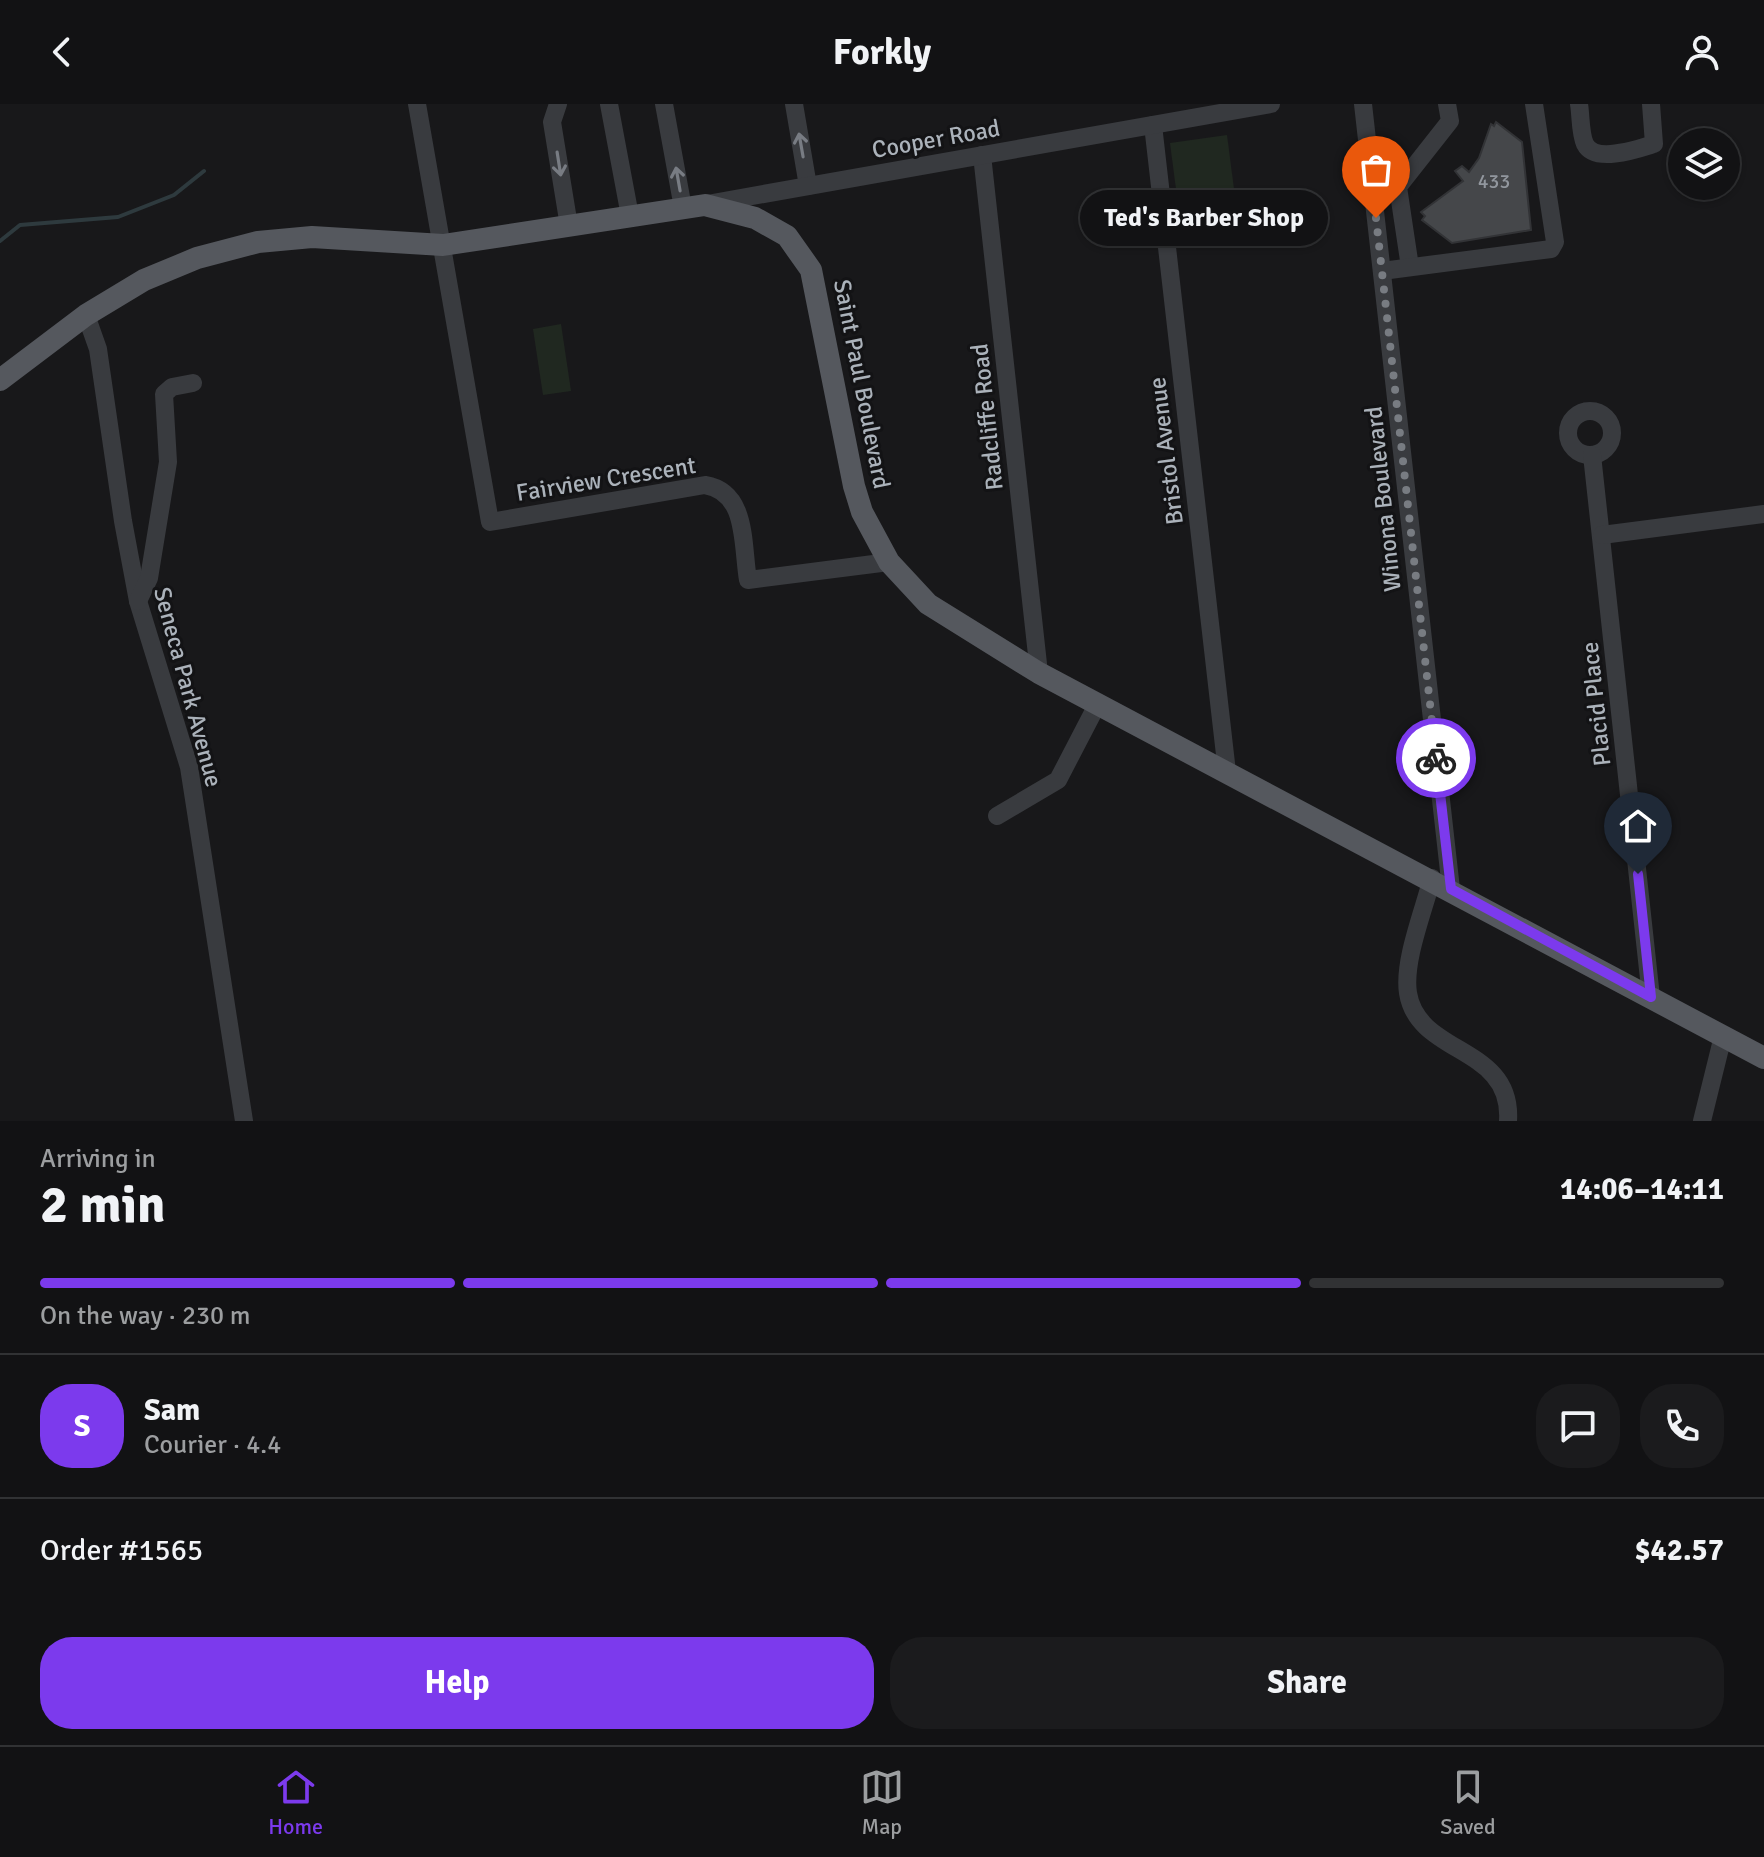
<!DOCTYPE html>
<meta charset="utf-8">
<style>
body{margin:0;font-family:Signika,sans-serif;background:#1b1b1d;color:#f1f3f6;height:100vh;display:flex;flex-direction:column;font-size:30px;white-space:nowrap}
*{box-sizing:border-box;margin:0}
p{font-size:26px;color:#9c9ea0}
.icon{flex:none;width:44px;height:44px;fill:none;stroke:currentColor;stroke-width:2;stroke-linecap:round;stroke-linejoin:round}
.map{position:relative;height:1017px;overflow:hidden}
.details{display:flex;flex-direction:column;background:#121214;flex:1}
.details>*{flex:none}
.tools{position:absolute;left:1668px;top:24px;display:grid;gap:16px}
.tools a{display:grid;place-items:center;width:72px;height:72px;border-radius:50%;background:#121214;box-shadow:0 2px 6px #0004,0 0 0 2px #313234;font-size:40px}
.pin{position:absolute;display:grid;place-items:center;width:68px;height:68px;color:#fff;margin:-82px -34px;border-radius:50% 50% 50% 0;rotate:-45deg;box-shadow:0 0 8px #0007}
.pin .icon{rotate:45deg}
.courier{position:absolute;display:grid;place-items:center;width:80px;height:80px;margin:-40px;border:6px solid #7c3aed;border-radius:50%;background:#fff;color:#222;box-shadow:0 2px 10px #0007}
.bubble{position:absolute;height:56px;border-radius:28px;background:#121214;box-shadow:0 2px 6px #0004,0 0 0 2px #313234;font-size:26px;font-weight:700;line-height:56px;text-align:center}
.headline em{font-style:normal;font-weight:700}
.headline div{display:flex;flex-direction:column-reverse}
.headline{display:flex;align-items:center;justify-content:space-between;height:136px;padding:0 40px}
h1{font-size:52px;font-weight:700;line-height:60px}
.bar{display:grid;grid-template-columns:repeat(4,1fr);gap:12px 8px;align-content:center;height:96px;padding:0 40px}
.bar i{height:10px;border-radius:6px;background:#313234}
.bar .on{background:#7c3aed}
.bar p{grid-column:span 4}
.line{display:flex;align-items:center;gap:20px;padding:0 40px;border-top:2px solid #313234}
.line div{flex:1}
.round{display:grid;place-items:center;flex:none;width:84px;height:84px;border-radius:32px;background:#1b1b1d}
.action{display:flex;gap:16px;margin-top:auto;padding:16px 40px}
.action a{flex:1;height:92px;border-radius:32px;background:#7c3aed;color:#fff;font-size:32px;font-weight:700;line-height:92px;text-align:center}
.action a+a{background:#1b1b1d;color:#f1f3f6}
header{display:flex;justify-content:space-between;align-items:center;height:104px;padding:0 40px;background:#121214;font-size:36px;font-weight:700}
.dock{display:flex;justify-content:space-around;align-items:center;height:112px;border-top:2px solid #313234;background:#121214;font-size:22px;color:#9c9ea0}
.dock a{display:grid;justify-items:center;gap:4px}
.dock .on{color:#7c3aed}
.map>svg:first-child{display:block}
</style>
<header><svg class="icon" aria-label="back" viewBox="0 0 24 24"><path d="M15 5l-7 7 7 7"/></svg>Forkly<svg class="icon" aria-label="person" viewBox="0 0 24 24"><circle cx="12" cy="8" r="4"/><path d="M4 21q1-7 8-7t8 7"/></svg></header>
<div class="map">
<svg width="1764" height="1017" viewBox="0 0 1764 1017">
<rect width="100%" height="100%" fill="#18181a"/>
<g fill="#202820">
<path d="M1227,31l12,93 -57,7 -12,-92z"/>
<path d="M561,220l10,67 -28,4 -10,-66z"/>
</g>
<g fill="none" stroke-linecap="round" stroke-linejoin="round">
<path stroke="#2e3a3e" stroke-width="4" d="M0,137l20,-16 98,-8 56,-22 30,-24"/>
</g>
<path fill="#45474a" stroke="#323336" stroke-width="2" d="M1496,18l26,20 9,88 -79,13 -30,-23 3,-4 -4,-4 42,-31 -8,-10 7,-5 7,6 10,-14 12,-34 3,2z"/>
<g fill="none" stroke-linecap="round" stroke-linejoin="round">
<g stroke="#393b3f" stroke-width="18">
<path d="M417,0l73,418 215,-37c43,7 37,60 43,95l141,-18"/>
<path d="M558,0l-6,18 17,104"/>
<path d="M609,0l21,112"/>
<path d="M664,0l19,104"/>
<path d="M794,0l14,82"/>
<path d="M1363,0l88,785"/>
<path d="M1579,0c2,12 1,29 6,40 10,20 53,5 69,0l-3,-40"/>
<path d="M1153,21l74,647"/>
<path d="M982,51l57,518"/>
<path d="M707,100l564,-100"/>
<path d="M1410,163l-12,-80 52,-66 -3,-17"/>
<path d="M1382,167l169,-22 4,-7 -21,-138"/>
<path d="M86,211l12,34 25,172 15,80 51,166 55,354"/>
<circle cx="1590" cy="329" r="22"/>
<path d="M1592,351l59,542"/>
<path d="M1602,431l162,-21"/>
<path d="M138,497l11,-23 19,-116 -4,-68 8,-7 21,-4"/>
<path d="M997,712l61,-36 40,-77"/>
<path d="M1432,774c-8,32 -29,83 -24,115 10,63 105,52 100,128"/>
<path d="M1702,1017l21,-85"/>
</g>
<path stroke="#55585e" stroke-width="22" d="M0,276l86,-65 58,-35 53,-22 61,-16 54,-5 131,8 262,-40 50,13 32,18 24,34 43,216 8,26 27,50 39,42 111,69 725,385"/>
</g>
<defs><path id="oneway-shaft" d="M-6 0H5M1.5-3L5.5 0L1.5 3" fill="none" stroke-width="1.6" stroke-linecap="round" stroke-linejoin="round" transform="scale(2)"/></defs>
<g stroke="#787c83">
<use href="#oneway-shaft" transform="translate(801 41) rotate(-100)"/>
<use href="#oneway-shaft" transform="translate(559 60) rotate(81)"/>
<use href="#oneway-shaft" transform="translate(678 75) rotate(-100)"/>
</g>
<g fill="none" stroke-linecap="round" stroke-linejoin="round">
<path stroke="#787c82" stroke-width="8" stroke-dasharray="0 14.4" d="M1376,114l60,540"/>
<path stroke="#7c3aed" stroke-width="10" d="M1436,654l15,131 200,108 -13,-123"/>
</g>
<g text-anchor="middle" stroke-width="6" stroke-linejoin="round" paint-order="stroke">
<g font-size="20" fill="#92979e">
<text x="1494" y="84">433</text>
</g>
<g font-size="24" fill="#abb2ba" stroke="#131315">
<text transform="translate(936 35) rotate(-10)" y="8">Cooper Road</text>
<text transform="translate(862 280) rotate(79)" y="8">Saint Paul Boulevard</text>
<text transform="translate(987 313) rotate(-96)" y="8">Radcliffe Road</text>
<text transform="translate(1166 347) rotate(-97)" y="8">Bristol Avenue</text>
<text transform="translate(606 375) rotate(-9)" y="8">Fairview Crescent</text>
<text transform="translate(1383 395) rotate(-96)" y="8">Winona Boulevard</text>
<text transform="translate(188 583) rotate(75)" y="8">Seneca Park Avenue</text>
<text transform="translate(1596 600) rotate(-96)" y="8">Placid Place</text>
</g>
</g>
</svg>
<div class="tools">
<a><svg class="icon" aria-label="layers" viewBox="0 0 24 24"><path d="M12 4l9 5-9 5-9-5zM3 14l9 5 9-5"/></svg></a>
</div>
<div class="pin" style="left:1376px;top:114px;background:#ea580c"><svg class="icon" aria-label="bag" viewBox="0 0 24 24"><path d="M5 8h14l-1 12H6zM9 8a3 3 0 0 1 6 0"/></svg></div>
<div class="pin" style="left:1638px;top:770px;background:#1f2937"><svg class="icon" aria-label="home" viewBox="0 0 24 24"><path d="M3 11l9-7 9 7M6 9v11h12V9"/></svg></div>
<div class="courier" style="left:1436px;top:654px"><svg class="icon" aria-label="bike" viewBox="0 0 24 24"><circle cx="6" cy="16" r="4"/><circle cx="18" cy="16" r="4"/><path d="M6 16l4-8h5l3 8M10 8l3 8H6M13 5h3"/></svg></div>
<div class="bubble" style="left:1080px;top:86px;width:248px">Ted's Barber Shop</div>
</div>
<section class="details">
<div class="headline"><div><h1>2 min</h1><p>Arriving in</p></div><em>14:06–14:11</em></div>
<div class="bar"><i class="on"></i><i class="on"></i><i class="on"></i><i></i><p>On the way · 230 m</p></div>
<div class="line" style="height:144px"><b class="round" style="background:#7c3aed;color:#fff">S</b><div><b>Sam</b><p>Courier · 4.4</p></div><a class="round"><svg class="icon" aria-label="chat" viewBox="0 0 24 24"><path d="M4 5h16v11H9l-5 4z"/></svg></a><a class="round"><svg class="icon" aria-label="phone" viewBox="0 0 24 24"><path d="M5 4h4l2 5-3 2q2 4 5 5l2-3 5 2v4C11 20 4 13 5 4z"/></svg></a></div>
<div class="line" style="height:104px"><div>Order #1565</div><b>$42.57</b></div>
<div class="action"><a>Help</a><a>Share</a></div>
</section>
<nav class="dock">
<a class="on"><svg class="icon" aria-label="home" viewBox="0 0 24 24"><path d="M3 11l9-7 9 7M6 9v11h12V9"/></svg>Home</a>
<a><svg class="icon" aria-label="map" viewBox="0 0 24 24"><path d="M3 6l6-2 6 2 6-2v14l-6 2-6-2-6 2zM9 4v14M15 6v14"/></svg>Map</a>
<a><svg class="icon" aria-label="saved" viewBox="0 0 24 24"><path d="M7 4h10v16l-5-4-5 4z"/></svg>Saved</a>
</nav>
